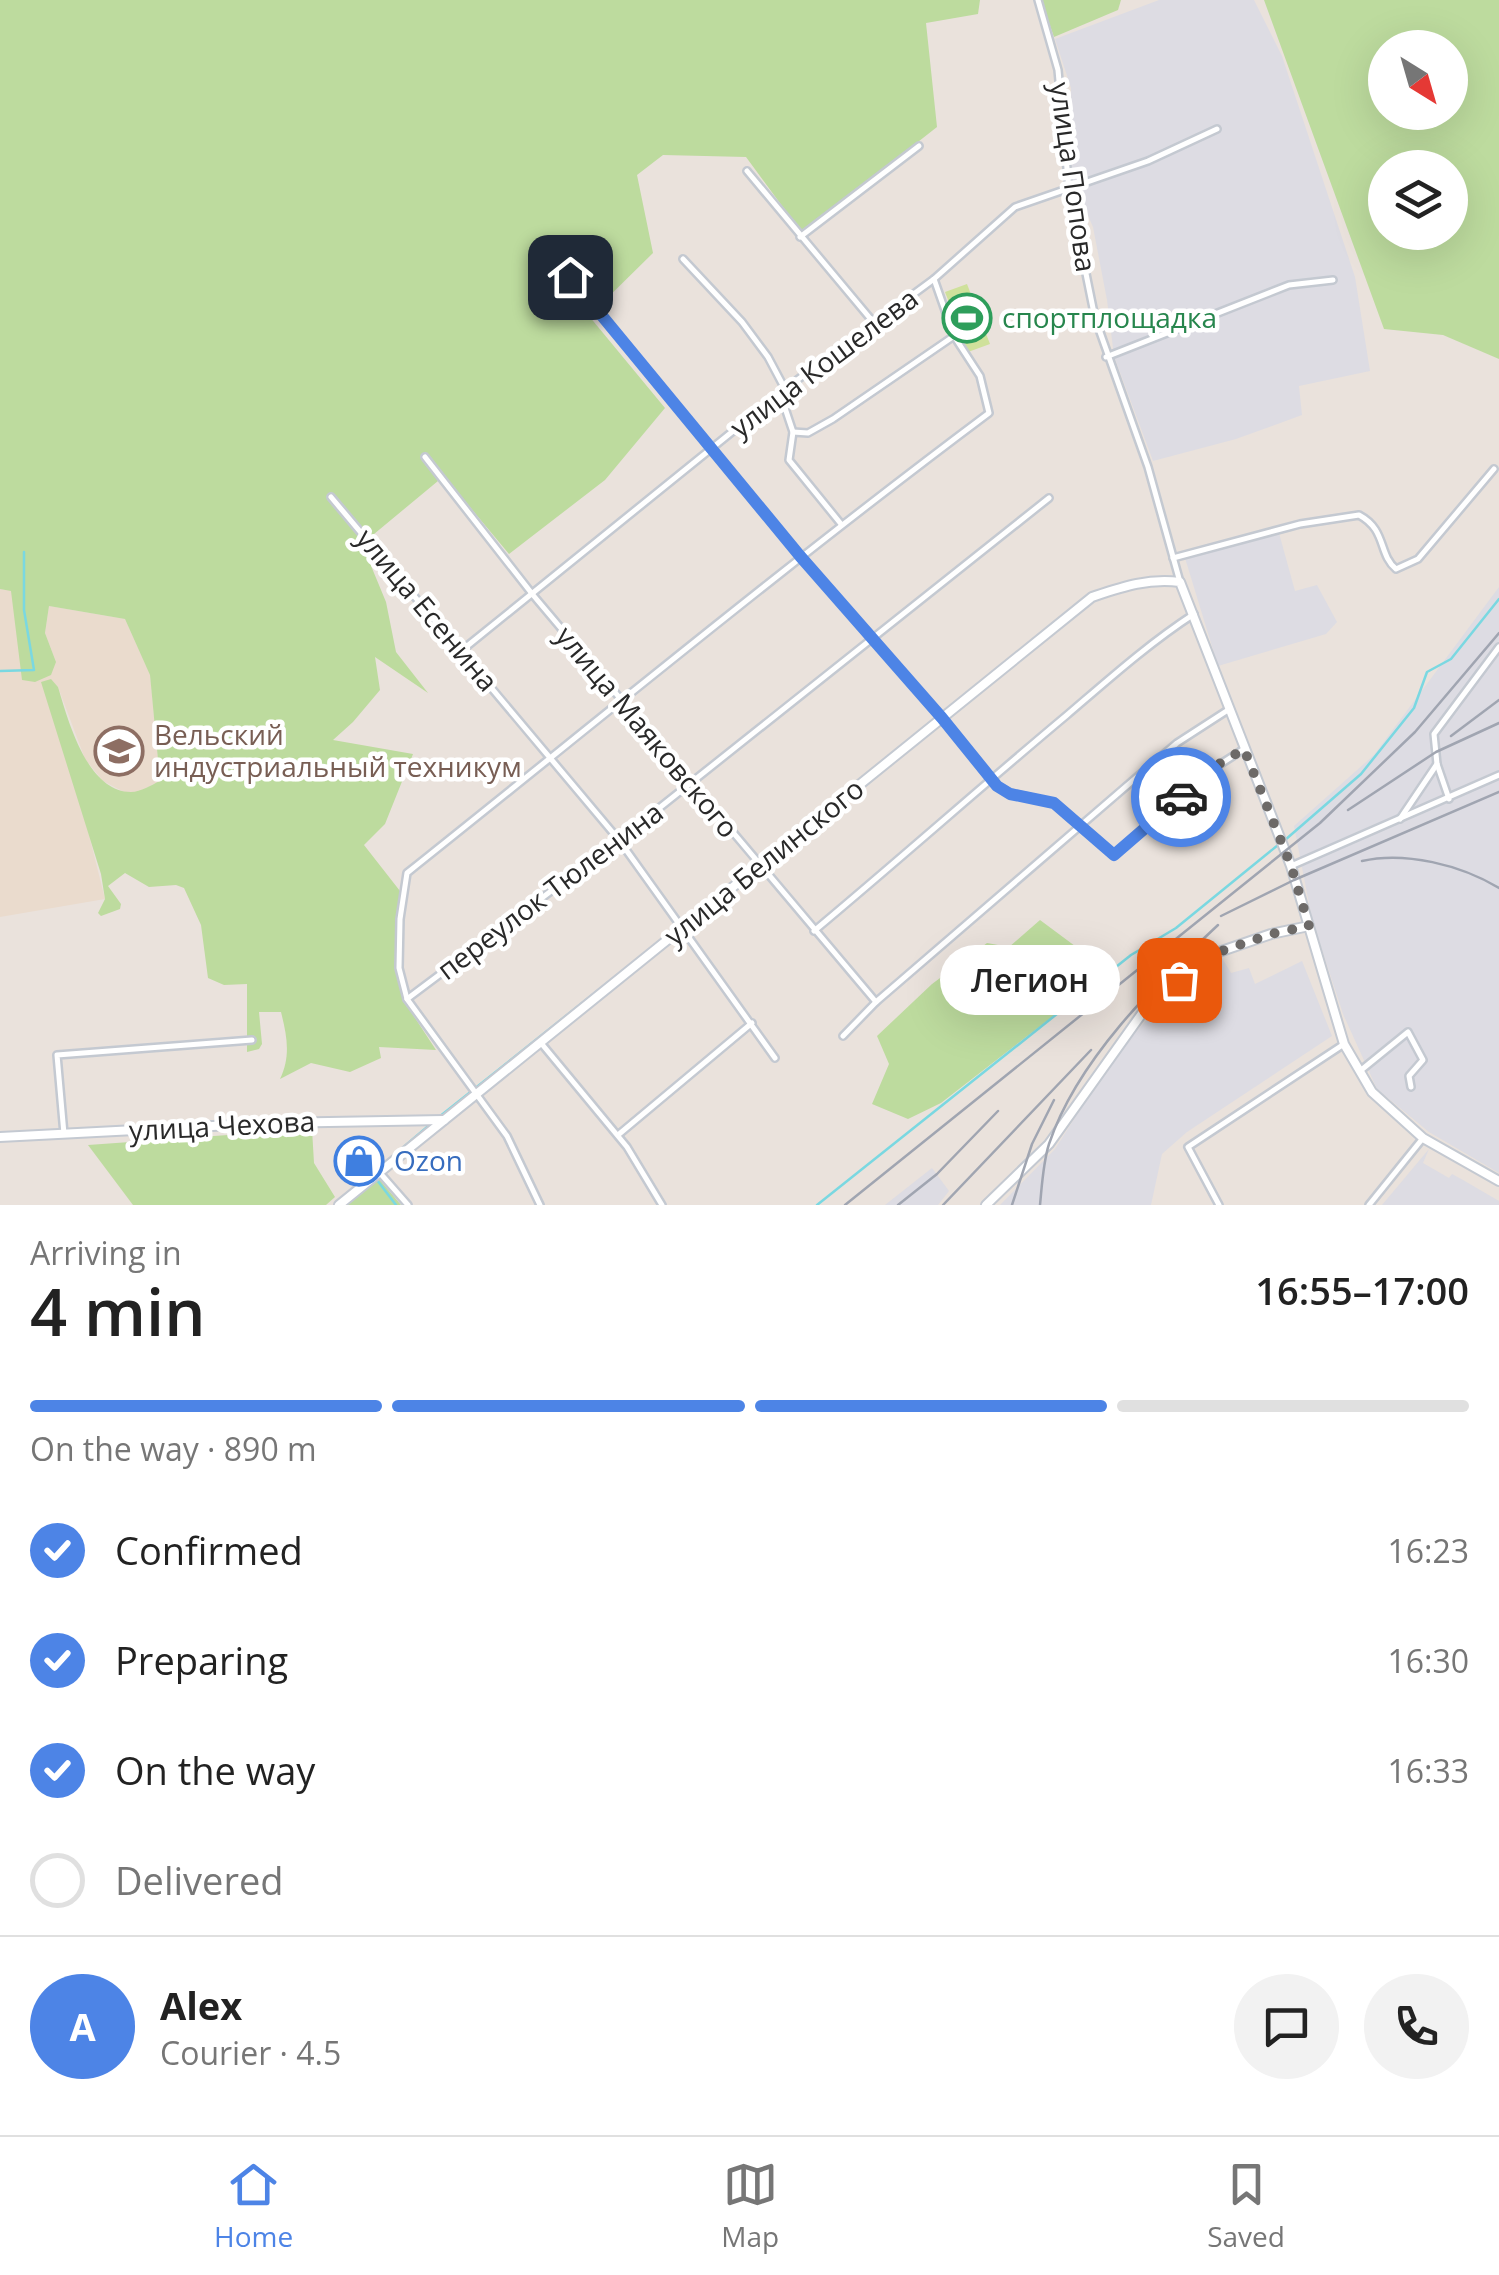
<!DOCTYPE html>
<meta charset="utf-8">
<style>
body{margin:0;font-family:"Open Sans",sans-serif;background:#f2f2f2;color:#222;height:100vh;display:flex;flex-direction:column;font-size:38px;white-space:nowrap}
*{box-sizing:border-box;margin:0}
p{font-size:32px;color:#767676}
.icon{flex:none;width:55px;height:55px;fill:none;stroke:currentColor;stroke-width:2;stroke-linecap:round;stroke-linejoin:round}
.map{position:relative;height:1205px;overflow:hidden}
.details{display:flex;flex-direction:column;background:#fff;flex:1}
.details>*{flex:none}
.needle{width:65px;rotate:143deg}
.fabs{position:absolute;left:1368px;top:30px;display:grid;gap:20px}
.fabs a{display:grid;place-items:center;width:100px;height:100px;border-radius:50%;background:#fff;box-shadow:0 10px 40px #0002;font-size:50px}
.pin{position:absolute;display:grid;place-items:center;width:85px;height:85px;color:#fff;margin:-42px;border-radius:20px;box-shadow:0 5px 15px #0006}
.courier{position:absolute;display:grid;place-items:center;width:100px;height:100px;margin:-50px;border:8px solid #4d84e6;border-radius:50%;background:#fff;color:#222;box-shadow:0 2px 12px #0007}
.bubble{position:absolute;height:70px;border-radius:35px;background:#fff;box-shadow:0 10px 40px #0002;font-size:32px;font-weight:600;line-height:70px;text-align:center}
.headline em{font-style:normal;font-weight:600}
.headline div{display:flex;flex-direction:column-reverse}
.headline{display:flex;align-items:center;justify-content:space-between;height:170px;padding:0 30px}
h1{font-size:65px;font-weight:600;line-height:75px}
.bar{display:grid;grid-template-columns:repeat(4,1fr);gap:15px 10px;align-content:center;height:120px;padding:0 30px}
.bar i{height:12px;border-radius:8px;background:#e0e0e0}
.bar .selected{background:#4d84e6}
.bar p{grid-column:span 4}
.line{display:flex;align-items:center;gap:25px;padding:0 30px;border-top:2px solid #e0e0e0}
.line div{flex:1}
.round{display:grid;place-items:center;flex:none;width:105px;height:105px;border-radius:52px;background:#f2f2f2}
ol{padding:0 30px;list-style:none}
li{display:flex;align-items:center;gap:30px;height:110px}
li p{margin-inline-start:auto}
li .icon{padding:10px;border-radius:50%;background:#4d84e6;color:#fff;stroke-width:4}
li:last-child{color:#767676}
li i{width:55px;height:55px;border:5px solid #e0e0e0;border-radius:50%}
.menu{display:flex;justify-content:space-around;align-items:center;height:140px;border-top:2px solid #e0e0e0;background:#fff;font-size:28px;color:#767676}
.menu a{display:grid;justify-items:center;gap:5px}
.menu .selected{color:#4d84e6}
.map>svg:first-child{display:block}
</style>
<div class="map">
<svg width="1499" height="1205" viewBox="0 0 1499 1205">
<rect width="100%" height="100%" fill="#eae2dc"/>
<g fill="#dddce3">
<path d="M1159,0h95l28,56 73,221 15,94 -71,15 3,29 -66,24 -83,22 -39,-105 -7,-56 -14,-73 -21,-48 -1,-91 -16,-49z"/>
<path d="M1279,533l16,58 22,-6 20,37 -11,12 -108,32 -33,-108z"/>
<path d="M1499,587v586l-70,-41 -52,-43 -34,-75 -31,-95 -18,-93 80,-71z"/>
<path d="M1222,958l9,15 18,-5 6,16 47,-23 30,75 -145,96 -25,22 -11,51h-151l55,-56 59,-92 27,-31 31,-32z"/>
<path d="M1429,1149l-6,14 26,15 3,-4 11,6 36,21v4h-117z"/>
<path d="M932,1168l17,23 -11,14h-53z"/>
</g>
<path fill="#eadbcd" d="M0,589l11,1 45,72 -11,-29 4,-27 76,13 25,55 10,107 -24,12 -12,-1 -21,-11 -18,-22 -27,-72 -8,-8 55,220 -105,18z"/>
<g fill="#bddb9e" fill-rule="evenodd">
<path d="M0,0h980l-2,14 -52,9 11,104 -135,106 -56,-76 -83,-2 -26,20 16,78 -64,63 76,92 -60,72 -96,74 -65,-78 -82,68 24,58 10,50 32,41 -53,-36 5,33 -27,32 -20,18 80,14 -28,70 -21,21 36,46 -4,77 8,33 32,49 -57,-3 2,11 -31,14 -39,-9 -31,16c11,-23 7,-43 1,-67h-22l3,32 -3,5 -12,3v-68l-23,1 -16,-7 -7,-53 -17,-37 -8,-3 -27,2 -24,-14 -17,13 13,18 -1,5 -19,7 -3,-3 7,-14 -4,-25 -60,-192 10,-3 7,8c10,33 29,105 73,105 10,0 20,-7 29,-11l-10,-106 -25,-56 -76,-13 -4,27 11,29 -5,13 -16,7 -13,-2 -11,-89 -11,-2z"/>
<path d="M1041,0h80l-3,10 -64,27z"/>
<path d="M1264,0h235v359l-56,-24 -59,-6zM1385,48h65v64h-65zM1385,168h65v64h-65z"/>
<path d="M1040,920l70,52 -169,131 -33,16 -36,-15 17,-40 -12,-28 55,-52 55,-41 22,4z"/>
<path d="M312,1129l2,34 21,34 -9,8h-193l-45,-60z"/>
<path d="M379,1179l22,26h-55z"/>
</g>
<path fill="#cfe19b" d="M967,284l23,60 -22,8 -23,-60z"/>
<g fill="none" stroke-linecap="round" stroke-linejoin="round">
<g stroke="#7ad8e1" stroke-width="2.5">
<path d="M0,671l34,-1 -10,-60v-58"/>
<path d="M1285,840l76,-66 53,-66 13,-36 24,-13 48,-60"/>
<path d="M439,1117l260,-207"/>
<path d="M372,1174l61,-52"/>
<path d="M377,1180l19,25"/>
<path d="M817,1205l314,-250 45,-27 102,-83"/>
</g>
<g stroke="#c4c9d1" stroke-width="10">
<g id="minor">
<path d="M1038,0l20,70 11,120 26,128 53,149 32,115"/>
<path d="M747,171l127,152"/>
<path d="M800,237l119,-91"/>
<path d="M683,259l59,63 26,35 17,32 -1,16 9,27 -4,28 52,64"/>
<path d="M570,277l230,279 142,162 55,68 13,7 44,10 60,52 105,-90 25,-16"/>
<path d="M1106,357l183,-72 44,-5"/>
<path d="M793,432l15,1 25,-14 121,-83"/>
<path d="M425,457l108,138 343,407"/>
<path d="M331,497l288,343 156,218"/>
<path d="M1173,558l127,-34 59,-9c28,15 19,39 37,54l22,-10 76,-90"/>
<path d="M461,651l324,-262 149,-110 81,-72 133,-46 69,-32"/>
<path d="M1449,799l-12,-35 -3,-30 65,-87"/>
<path d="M1400,819l37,-55"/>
<path d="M1291,866l208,-91"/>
<path d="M814,931c85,-71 168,-145 253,-216 41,-35 81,-71 127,-101"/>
<path d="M407,999l212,-159 430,-342"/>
<path d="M843,1036l33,-34 261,-225 40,-34 51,-33"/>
<path d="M541,1043l86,104 35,58"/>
<path d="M1360,1071l48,-39 15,28 -14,16 2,11"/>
<path d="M64,1134l-7,-79 195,-15"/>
<path d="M618,1135l134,-112"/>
<path d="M380,1173l28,32"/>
<path d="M540,1205l-33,-69 -100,-137 -8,-31 1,-49 7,-46c193,-154 384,-312 582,-460l-9,-37 -26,-40 -20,-57"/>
<path d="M1219,1205l-31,-58 156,-103"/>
<path d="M1369,1205l54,-67"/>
</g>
</g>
<g stroke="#c4c9d1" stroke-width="12">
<g id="tertiary">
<path d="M0,1137l271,-14 173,-3"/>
<path d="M339,1205l753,-608c30,-10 55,-19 88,-15l111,284 53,178 28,48 51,46 76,43"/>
<path d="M986,1205l63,-61 99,-139 62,-50 61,-21 38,-8"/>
</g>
</g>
<use href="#minor" stroke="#fff" stroke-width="5"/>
<use href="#tertiary" stroke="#fff" stroke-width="8"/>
<g stroke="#a0a5b1" stroke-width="2.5">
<path d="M1451,736l48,-36"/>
<path d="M1348,810l88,-58 63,-29"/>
<path d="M1362,861c43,-10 99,4 137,27"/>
<path d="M1221,916l73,-36 205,-88"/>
<path d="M845,1205l475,-382 95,-91 84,-99"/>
<path d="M898,1205l39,-31 61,-63"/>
<path d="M943,1205l148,-155"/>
<path d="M1012,1205l20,-61 22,-44"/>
<path d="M1040,1205c2,-20 3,-42 9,-61 28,-84 106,-160 169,-219"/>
</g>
</g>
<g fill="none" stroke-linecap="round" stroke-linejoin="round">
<path stroke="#6d6a68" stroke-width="10" stroke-dasharray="0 18" d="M1179,980l31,-25 61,-21 38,-8 -18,-60 -47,-117 -25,15 -38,33"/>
<path stroke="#4d84e6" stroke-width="12" d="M570,277l230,279 142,162 55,68 13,8 44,9 60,52 67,-58"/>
</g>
<defs>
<g id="stadium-ring" transform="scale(2.5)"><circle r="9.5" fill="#fff" stroke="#2e9e5b" stroke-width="1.5"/><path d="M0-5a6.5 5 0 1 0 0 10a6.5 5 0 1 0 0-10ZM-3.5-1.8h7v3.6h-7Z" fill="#2e9e5b"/></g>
<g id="university-ring" transform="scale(2.5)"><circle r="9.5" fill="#fff" stroke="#8d6e63" stroke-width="1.5"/><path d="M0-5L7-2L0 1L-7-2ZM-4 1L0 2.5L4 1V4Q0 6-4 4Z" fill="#8d6e63"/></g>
<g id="shop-ring" transform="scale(2.5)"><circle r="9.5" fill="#fff" stroke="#3f7fe0" stroke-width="1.5"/><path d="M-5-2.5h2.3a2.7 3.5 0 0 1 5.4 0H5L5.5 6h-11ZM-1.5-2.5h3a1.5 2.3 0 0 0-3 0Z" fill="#3f7fe0"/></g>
</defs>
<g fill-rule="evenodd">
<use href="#stadium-ring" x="967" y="318"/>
<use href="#university-ring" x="119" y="751"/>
<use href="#shop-ring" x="359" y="1161"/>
</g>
<g text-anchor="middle" stroke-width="9" stroke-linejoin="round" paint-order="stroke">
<g font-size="28" fill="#292929" stroke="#fff">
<text transform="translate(1073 177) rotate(82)" y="10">улица Попова</text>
<text transform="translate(824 363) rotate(-37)" y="10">улица Кошелева</text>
<text transform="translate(427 610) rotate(50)" y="10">улица Есенина</text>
<text transform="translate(647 732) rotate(50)" y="10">улица Маяковского</text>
<text transform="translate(764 862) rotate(-39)" y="10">улица Белинского</text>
<text transform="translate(550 891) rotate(-37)" y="10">переулок Тюленина</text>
<text transform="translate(222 1126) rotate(-3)" y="10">улица Чехова</text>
</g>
<g font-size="28" fill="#27864d" stroke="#fff" text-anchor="start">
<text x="1002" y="328">спортплощадка</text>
</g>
<g font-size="28" fill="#785e54" stroke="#fff" text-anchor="start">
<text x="154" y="745">Вельский<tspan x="154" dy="32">индустриальный техникум</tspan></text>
</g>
<g font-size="28" fill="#366cbe" stroke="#fff" text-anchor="start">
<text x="394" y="1171">Ozon</text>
</g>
</g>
</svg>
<div class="fabs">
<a><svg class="needle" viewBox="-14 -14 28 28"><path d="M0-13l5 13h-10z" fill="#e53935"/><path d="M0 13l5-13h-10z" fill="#767676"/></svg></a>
<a><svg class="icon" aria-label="layers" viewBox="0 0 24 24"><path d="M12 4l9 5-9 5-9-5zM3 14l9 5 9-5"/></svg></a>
</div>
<div class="pin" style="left:1179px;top:980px;background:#ea580c"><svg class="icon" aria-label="bag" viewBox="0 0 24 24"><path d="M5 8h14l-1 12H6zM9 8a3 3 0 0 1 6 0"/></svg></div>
<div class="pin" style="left:570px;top:277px;background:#1f2937"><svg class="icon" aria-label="home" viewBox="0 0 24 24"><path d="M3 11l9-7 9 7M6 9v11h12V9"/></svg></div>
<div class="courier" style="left:1181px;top:797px"><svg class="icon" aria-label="car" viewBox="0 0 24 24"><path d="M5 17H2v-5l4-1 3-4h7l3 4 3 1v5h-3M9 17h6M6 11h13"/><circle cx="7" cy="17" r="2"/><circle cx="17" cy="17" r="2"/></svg></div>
<div class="bubble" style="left:940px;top:945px;width:180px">Легион</div>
</div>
<section class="details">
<div class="headline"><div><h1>4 min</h1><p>Arriving in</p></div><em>16:55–17:00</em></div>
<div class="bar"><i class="selected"></i><i class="selected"></i><i class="selected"></i><i></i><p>On the way · 890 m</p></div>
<ol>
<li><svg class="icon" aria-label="check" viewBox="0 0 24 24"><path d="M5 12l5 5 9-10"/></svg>Confirmed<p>16:23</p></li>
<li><svg class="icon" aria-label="check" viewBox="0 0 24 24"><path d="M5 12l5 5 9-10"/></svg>Preparing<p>16:30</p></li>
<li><svg class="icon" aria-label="check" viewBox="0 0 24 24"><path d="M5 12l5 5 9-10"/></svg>On the way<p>16:33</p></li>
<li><i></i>Delivered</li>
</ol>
<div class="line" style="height:180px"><b class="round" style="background:#4d84e6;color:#fff">A</b><div><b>Alex</b><p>Courier · 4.5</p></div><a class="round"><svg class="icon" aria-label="chat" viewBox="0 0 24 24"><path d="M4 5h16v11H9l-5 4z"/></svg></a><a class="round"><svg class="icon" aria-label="phone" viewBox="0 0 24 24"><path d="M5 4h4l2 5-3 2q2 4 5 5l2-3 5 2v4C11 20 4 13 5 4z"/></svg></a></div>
</section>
<nav class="menu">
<a class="selected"><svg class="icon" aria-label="home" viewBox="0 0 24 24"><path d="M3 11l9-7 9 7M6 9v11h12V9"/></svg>Home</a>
<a><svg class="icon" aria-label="map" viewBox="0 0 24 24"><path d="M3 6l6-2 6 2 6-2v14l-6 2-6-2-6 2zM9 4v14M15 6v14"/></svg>Map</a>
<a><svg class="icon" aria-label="saved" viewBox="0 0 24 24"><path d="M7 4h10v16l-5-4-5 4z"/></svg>Saved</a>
</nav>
